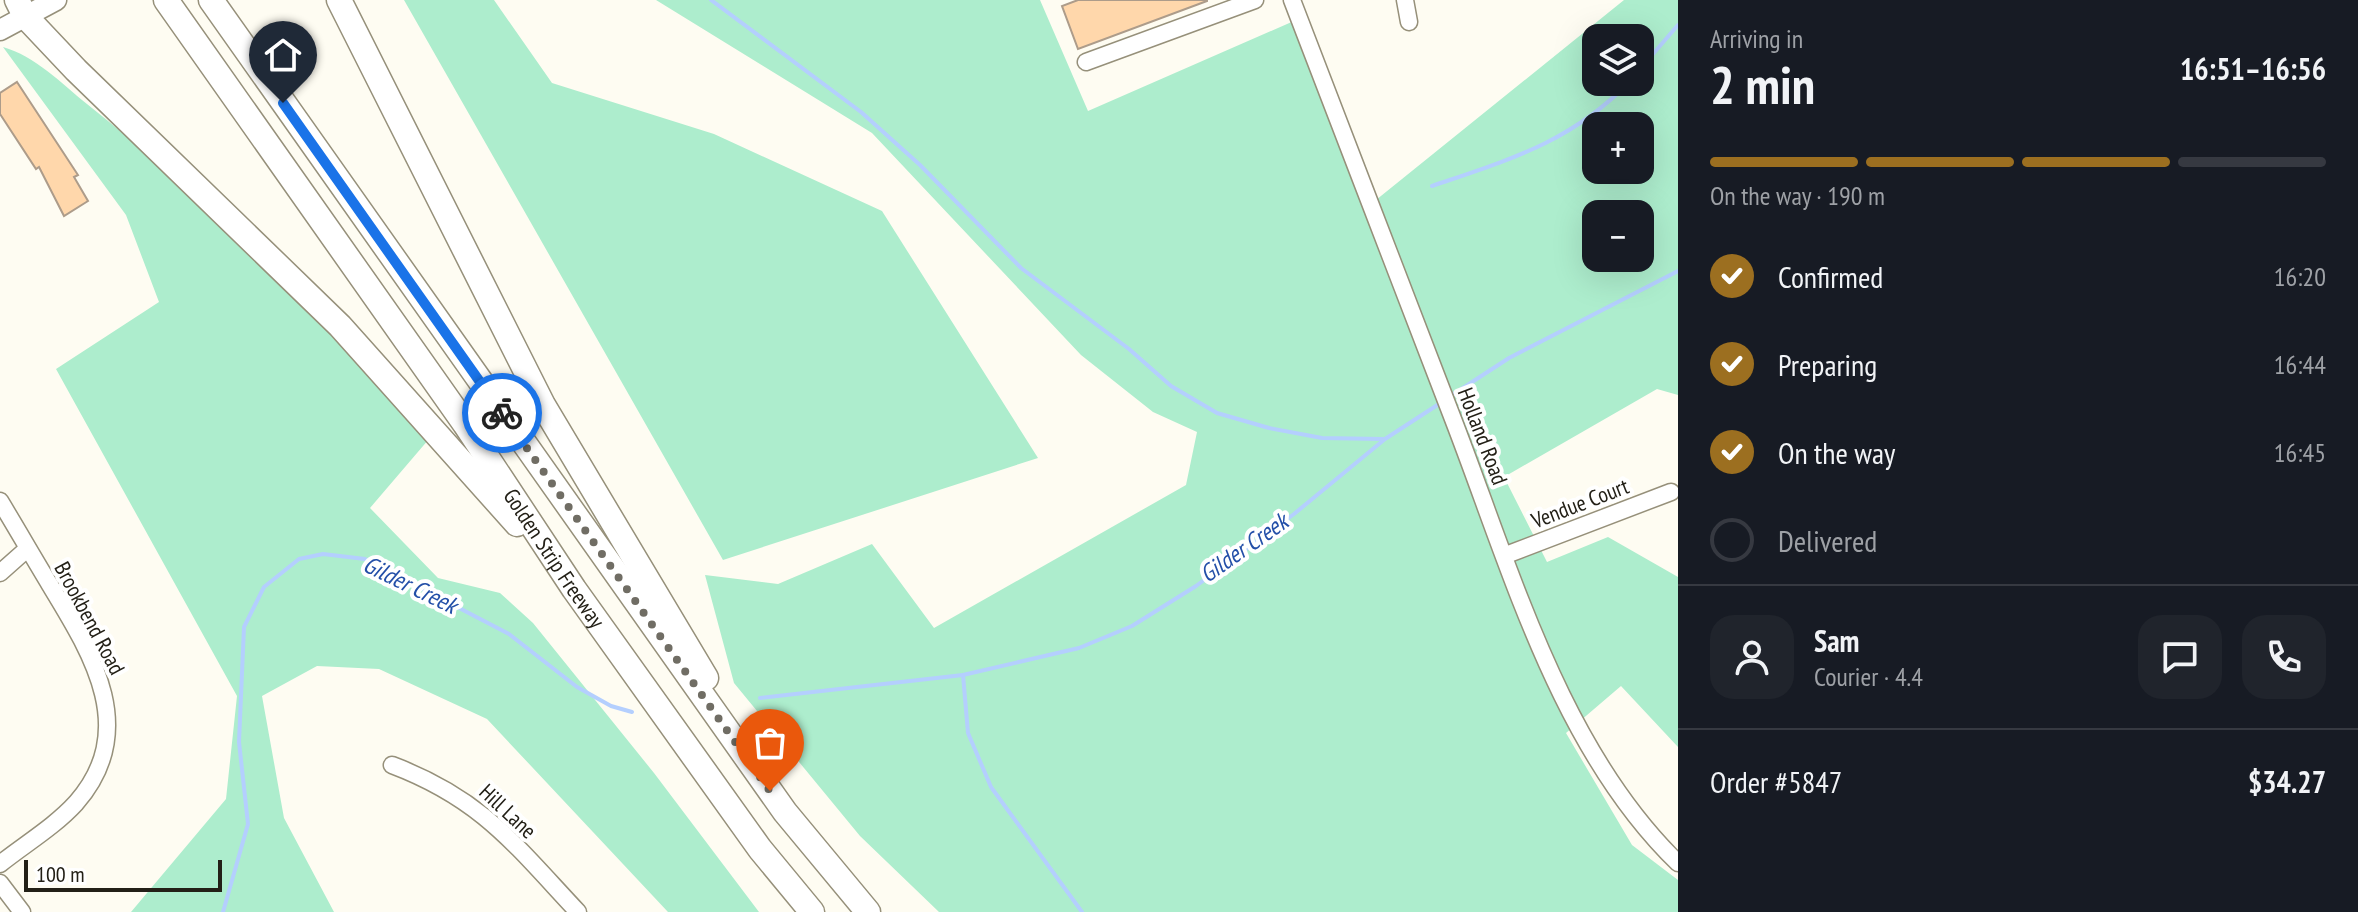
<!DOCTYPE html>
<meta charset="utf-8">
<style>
body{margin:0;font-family:"PT Sans Narrow",sans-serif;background:#20242c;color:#f1f3f6;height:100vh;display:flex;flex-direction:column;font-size:30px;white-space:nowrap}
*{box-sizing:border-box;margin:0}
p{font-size:26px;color:#9ea1a6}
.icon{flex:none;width:44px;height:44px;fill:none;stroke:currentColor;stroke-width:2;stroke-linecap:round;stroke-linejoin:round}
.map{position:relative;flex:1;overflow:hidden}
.panel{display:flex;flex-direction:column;background:#171b24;width:680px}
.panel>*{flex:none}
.buttons{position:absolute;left:1582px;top:24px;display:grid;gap:16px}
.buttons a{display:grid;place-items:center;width:72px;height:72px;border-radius:16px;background:#171b24;box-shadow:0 8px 32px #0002;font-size:40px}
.scale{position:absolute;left:24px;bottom:20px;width:198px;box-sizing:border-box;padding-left:8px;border:4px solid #232017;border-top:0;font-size:22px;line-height:28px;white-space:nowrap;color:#232017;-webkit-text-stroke:6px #fff;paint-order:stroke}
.pin{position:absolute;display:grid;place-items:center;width:68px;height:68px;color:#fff;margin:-82px -34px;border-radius:50% 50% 50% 0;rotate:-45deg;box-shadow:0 0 8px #0007}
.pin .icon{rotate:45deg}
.courier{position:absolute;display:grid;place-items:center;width:80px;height:80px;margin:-40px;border:6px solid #1a73e8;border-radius:50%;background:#fff;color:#222;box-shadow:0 2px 10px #0007}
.summary em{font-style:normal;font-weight:700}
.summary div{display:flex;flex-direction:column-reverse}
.summary{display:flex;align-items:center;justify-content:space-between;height:136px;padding:0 32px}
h1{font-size:52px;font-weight:700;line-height:60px}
.bar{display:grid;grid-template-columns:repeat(4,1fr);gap:12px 8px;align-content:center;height:96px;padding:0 32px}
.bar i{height:10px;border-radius:6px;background:#363941}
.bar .selected{background:#9c6f20}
.bar p{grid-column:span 4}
.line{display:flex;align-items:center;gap:20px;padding:0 32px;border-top:2px solid #363941}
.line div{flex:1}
.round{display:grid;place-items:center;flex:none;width:84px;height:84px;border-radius:24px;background:#20242c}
ol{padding:0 32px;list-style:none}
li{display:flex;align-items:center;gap:24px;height:88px}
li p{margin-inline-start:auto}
li .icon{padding:8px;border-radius:50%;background:#9c6f20;color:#fff;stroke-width:4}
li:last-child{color:#9ea1a6}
li i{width:44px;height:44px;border:4px solid #363941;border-radius:50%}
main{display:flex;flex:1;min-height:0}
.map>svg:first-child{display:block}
</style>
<main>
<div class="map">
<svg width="1678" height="912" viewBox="0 0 1678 912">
<rect width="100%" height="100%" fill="#fefcf2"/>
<g fill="#adedcd" fill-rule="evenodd">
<path d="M404,0h90l58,83 162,51 168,77 156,247 -315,102z"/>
<path d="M656,0h384l48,111 215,-94 68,187 253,-204h54v395l-21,-6 -153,88 43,85 61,-25 70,40v170l-57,-61 -55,47 66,112 46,35v32h-739l-79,-76 -126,-153 -29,-108 73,9 94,-40 62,84 252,-143 11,-53 -44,-20 -72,-57 -209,-222zM1596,38h44v44h-44zM1596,126h44v44h-44zM1596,214h44v44h-44z"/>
<path d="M3,47c32,9 58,36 84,57 125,99 233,219 342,335l-59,69 68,70 62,15 33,30 121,150 105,139h-91l-181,-193 -108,-50 -62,-3 -55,30 22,122 50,94h-203l95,-113 11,-103 -181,-327 103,-67 -33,-87z"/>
</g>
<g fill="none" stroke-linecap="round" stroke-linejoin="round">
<g stroke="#b4cffe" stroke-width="4">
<path d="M711,0l150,112 59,53 101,103 108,81 42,37 46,27 52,15 53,10 61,1"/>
<path d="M1640,69l38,-44"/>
<path d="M1432,186c76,-26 140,-44 197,-104"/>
<path d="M1449,397l60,-39 169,-87"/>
<path d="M963,675l5,58 23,54 91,125"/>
<path d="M760,698l203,-23 116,-27 53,-22 64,-40 98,-72 91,-75 57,-37"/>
<path d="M223,912l25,-88 -9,-82 5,-115 20,-40 35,-28 24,-5 42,5 144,75 68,53 34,19 21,6"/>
</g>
</g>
<g fill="#ffd7ab" stroke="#ad9c8a" stroke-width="2">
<path d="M1078,0h129v1l-129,48 -16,-43z"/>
<path d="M17,82l61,93 -4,2 14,24 -24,15 -25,-49 -3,2 -36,-55v-21z"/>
</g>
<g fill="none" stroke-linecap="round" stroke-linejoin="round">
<g stroke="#96907a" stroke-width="19">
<g id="minor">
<path d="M1292,0c53,140 108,279 161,419 58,150 107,330 225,444"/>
<path d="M1405,0l4,22"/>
<path d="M1086,62l169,-62"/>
<path d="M0,501c17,28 33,56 50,84 42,69 90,145 26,218 -22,24 -51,41 -76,61"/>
<path d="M1506,555l165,-63"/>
<path d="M0,573l27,-24"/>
<path d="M392,765c90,34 123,80 186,147"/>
<path d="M0,883l22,29"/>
</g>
</g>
<g stroke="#96907a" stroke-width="23">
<path id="major" d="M0,30l56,-30"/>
</g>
<g stroke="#96907a" stroke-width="27">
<g id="highway">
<path d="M17,0l8,16 51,54 264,256 177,198"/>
<path id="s1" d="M166,0l299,424 109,165 186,260 52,63"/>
<path d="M211,0l574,812 83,100"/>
<path d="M339,0l204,405 163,273"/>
</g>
</g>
<use href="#minor" stroke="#fff" stroke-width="16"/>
<use href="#major" stroke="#fff" stroke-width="20"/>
<use href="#highway" stroke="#fff" stroke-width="24"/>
</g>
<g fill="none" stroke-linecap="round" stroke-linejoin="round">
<path stroke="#706d64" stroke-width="8" stroke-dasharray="0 14.4" d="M502,413l268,378"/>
<path stroke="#1a73e8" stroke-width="10" d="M283,103l219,310"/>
</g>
<g text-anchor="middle" stroke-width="8" stroke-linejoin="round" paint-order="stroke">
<g font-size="22" fill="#232017" stroke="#fff">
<text transform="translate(1483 436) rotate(69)" y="8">Holland Road</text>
<text transform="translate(1580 503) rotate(-21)" y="8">Vendue Court</text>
<text dy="8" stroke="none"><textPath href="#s1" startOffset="680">Golden Strip Freeway</textPath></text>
<text transform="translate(90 618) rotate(62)" y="8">Brookbend Road</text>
<text transform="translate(508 811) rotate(43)" y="8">Hill Lane</text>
</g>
<g font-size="24" font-style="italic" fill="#234fa8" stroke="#fff">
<text transform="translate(1244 548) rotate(-35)" y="8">Gilder Creek</text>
<text transform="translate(410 585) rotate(26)" y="8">Gilder Creek</text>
</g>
</g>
</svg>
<div class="buttons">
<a><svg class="icon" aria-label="layers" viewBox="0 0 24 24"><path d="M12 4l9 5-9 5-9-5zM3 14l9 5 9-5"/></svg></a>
<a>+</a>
<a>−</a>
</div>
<div class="scale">100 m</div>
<div class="pin" style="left:770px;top:791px;background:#ea580c"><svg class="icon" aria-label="bag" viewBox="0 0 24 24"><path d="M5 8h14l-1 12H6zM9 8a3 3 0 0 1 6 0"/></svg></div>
<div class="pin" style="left:283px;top:103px;background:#1f2937"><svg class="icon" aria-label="home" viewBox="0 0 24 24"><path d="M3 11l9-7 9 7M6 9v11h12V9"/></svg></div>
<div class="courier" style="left:502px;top:413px"><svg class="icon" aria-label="bike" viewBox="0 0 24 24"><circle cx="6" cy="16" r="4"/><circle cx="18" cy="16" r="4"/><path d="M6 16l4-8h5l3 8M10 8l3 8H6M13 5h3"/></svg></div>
</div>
<section class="panel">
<div class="summary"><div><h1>2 min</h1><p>Arriving in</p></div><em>16:51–16:56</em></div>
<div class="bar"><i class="selected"></i><i class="selected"></i><i class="selected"></i><i></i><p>On the way · 190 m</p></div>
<ol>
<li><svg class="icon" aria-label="check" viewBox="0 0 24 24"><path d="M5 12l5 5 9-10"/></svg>Confirmed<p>16:20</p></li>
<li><svg class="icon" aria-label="check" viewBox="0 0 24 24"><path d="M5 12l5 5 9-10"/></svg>Preparing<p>16:44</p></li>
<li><svg class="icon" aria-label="check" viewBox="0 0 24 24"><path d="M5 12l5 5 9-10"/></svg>On the way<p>16:45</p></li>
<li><i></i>Delivered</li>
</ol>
<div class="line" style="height:144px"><a class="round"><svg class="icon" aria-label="person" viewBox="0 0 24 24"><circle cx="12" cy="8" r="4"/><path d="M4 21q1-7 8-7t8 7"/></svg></a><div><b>Sam</b><p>Courier · 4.4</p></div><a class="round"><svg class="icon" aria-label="chat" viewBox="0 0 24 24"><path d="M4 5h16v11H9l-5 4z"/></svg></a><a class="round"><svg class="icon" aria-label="phone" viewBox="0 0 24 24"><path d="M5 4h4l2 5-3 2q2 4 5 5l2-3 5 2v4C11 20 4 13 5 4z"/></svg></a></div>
<div class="line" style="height:104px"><div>Order #5847</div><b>$34.27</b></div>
</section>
</main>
